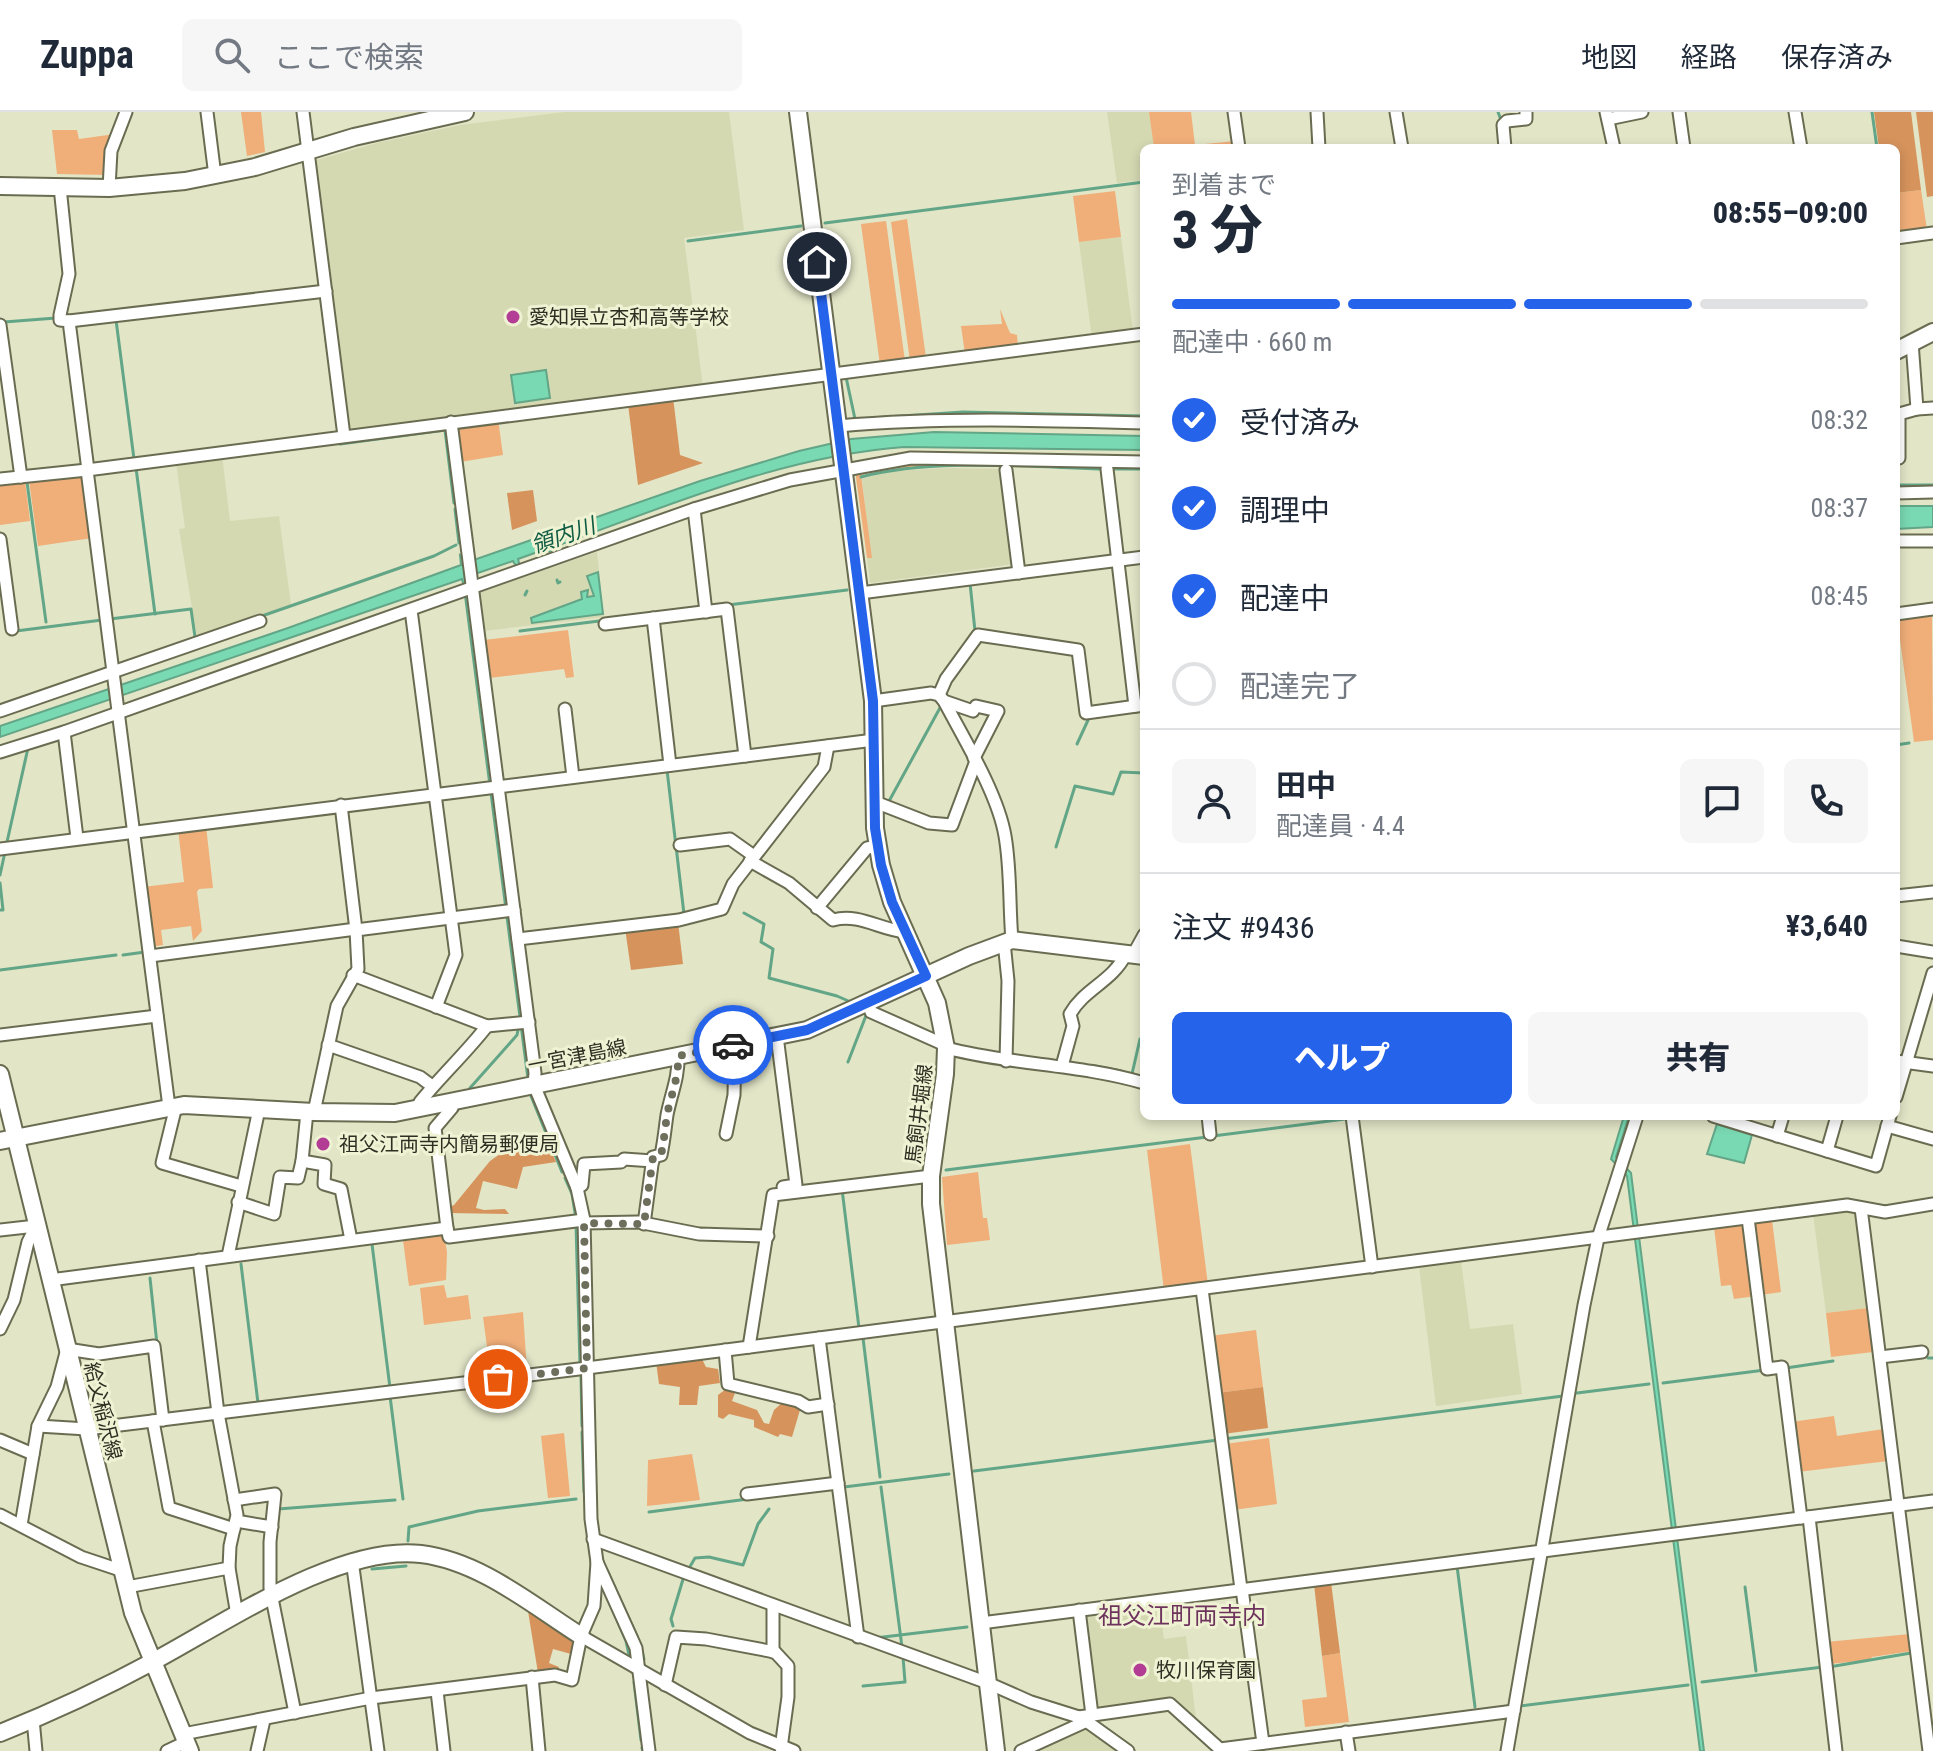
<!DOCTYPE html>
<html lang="ja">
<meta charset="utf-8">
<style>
body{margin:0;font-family:"Roboto Condensed","Noto Sans JP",sans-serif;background:#f6f6f7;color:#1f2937;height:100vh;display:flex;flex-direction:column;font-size:30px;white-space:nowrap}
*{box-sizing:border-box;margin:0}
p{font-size:26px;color:#747a83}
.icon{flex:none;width:44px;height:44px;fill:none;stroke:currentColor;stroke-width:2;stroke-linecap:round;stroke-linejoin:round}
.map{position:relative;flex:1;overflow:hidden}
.panel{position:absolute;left:1140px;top:32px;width:760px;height:976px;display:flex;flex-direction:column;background:#fff;border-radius:12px;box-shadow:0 4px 12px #0003}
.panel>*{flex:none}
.pin{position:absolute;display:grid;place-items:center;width:68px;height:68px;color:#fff;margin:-34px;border:4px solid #fff;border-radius:50%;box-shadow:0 2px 8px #0007}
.courier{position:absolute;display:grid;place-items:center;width:80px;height:80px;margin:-40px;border:6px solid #2563eb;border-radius:50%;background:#fff;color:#222;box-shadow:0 2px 10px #0007}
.overview em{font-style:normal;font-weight:800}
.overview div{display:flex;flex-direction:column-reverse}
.overview{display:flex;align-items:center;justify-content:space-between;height:136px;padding:0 32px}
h1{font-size:52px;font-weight:800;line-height:60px}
.bar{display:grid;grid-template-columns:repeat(4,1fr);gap:12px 8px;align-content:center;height:96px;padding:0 32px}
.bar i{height:10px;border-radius:6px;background:#e0e1e3}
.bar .current{background:#2563eb}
.bar p{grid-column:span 4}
.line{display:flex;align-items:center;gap:20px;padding:0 32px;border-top:2px solid #e0e1e3}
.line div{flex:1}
.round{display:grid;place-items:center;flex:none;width:84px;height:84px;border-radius:12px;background:#f6f6f7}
ol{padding:0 32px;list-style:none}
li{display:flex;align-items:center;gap:24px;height:88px}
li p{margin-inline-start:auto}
li .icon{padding:8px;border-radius:50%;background:#2563eb;color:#fff;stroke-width:4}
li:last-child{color:#747a83}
li i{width:44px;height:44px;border:4px solid #e0e1e3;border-radius:50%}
.button{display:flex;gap:16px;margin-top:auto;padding:16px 32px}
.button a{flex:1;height:92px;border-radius:12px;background:#2563eb;color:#fff;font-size:32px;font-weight:800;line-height:92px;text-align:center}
.button a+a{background:#f6f6f7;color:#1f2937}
header{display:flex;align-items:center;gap:48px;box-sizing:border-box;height:112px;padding:0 40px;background:#fff;border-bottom:2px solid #e0e1e3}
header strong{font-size:38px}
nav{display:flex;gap:44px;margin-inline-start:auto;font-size:28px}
.search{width:560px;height:72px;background:#f6f6f7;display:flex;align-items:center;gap:20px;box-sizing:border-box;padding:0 28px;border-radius:12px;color:#747a83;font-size:30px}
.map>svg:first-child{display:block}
</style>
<header>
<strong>Zuppa</strong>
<div class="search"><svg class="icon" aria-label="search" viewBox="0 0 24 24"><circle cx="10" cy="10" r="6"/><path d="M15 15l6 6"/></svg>ここで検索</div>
<nav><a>地図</a><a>経路</a><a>保存済み</a></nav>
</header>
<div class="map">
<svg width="1933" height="1639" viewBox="0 0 1933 1639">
<rect width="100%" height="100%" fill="#e2e5c6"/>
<g fill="#d5d9b2">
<path d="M564,0h165l15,118 -60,8 19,149 -354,45 -36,-271 64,-18 83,-18z"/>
<path d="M1107,0h42l5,36h-10v32l-27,3z"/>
<path d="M1121,125l12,95 -41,6 -13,-96z"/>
<path d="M222,343l8,66 49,-5 12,89 -94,33 -18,-109 6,-1 -9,-66z"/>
<path d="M950,356l53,1 12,95 -145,19 -3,-25 4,-1 -9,-78 27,-8z"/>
<path d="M597,440l7,65 -121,14 -5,-38z"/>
<path d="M1849,1097l8,5 11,94 -42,5 -13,-99z"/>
<path d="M1461,1149l9,68 43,-5 9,70 -86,12 -17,-140z"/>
<path d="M1159,1492l5,35 22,-3 10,83 -24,-19 -74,9 -4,-4 -11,-88 3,-4z"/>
<path d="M1087,1617l7,2 25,20h-89z"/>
</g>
<g fill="#f0ae79">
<path d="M241,0h20l4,40 -18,4z"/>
<path d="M1149,0h42l4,33 40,-4 1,7h-82z"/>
<path d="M52,18h25l2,9 36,-5 -8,41 -50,-1z"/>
<path d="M1921,78l6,40 -31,4v-41z"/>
<path d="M1115,79l6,46 -42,5 -6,-46z"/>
<path d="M907,107l19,139 -16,3 -19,-139z"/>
<path d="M886,109l19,140 -25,4 -19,-141z"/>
<path d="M1000,197l10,24 7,2 1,12 -53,7 -4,-28 41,-2z"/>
<path d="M498,307l5,36 -43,7 -5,-32 3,-5z"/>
<path d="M911,349l233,3v5l-194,-3 -63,3 -26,6 11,83h-5l-12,-88z"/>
<path d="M84,361l8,65 -54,8 -9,-66z"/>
<path d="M25,369l5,40 -30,4v-42z"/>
<path d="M1932,502l1,126 -19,2 -17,-124z"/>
<path d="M568,518l6,47 -8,1 -2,-9 -75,9 -5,-38z"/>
<path d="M206,714l7,62 -14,1 -2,3 5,39 -9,10 -2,-15 -30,4 2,15 -12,2 -8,-60 41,-5 -6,-53z"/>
<path d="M1190,1032l18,141 -44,6 -17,-141z"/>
<path d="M978,1060l5,46h4l3,22 -43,5 -5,-68z"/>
<path d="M1772,1108l9,72 -21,3 -7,-73z"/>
<path d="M1745,1111l11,73 -22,3 -3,-14 -10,1 -7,-59z"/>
<path d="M444,1123l3,17 -1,28 -37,6 -6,-46z"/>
<path d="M444,1173l3,13 21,-3 3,24 -47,6 -4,-37z"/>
<path d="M1868,1196l5,44 -42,5 -5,-44z"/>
<path d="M523,1200l4,59 -36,5 -8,-59z"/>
<path d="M1256,1218l7,57 -45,6 -8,-57z"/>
<path d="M1834,1304l3,20 47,-7 4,32 -90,11 -7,-50z"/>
<path d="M564,1321l6,63 -22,2 -7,-62z"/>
<path d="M1269,1326l8,66 -44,6 -8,-66z"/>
<path d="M692,1342l8,46 -53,6 1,-46z"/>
<path d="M1910,1522l2,17 -40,6 -2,3 -41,4 -3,-22z"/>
<path d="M1340,1541l9,69 -44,5 -3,-27 25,-3 -5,-41z"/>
</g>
<g fill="#d6935c">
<path d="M1874,0h37l10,78 -25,3v-45h-17z"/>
<path d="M1916,0h17v84l-6,1z"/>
<path d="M673,285l7,58 23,8 -65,22 -10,-81z"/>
<path d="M533,378l4,31 -25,9 -5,-37z"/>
<path d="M678,810l5,42 -52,6 -6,-42z"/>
<path d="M511,1021l37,10 8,19 -33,5 -6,22 -34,-8 -7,27 8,2 21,-1 4,5 -61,-1 -1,-5 7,-3 36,-44 13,-9z"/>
<path d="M701,1245l5,10 12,2 2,14 -21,3 -2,19h-18l1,-18 -21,-3 -3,-22z"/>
<path d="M1263,1275l5,41 -45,6 -5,-41z"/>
<path d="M726,1277l10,1 -4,11 25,9 7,13 5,1 5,-14 10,-9 15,5 1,4 -8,27 -12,-3 -2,3 -24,-10v-7l-25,-6 -6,5 -5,-2v-22z"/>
<path d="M1331,1470l9,71 -18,3 -8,-72z"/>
<path d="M528,1499l46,28 -3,15 -18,-5 -4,14 10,4 -1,4 -20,2z"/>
</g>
<g fill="#79d9b2" stroke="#62a687" stroke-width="2">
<path d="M546,258l4,28 -35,5 -4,-28z"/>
<path d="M934,320l210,4v14l-240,-3c-122,9 -239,60 -353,101v5l-5,-4 -28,10 2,8 -3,1 -4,-7 -47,16 1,10h-3l-2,-8 -462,158v-11l288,-98 173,-63 -1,-10 11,6 229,-80 99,-30 52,-12z"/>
<path d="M1896,394h37v21l-37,2z"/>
<path d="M598,460l5,42 -71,9 -1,-5 51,-19 -1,-7 7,-2 -1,7 7,-1 -7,-20z"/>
<path d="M465,484h4l61,478 -3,1z"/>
<path d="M1624,1004h5l-13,41 15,16 73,578h-4l-73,-575 -16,-17z"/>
<path d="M1717,1012l35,11 -8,28 -37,-9z"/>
</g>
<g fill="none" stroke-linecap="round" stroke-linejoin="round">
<g stroke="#62a687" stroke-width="3">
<path d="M1498,0l3,8"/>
<path d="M1872,0l5,36"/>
<path d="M825,111l319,-41"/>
<path d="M688,129l113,-15"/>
<path d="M321,183l6,52"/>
<path d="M116,208l18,139"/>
<path d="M4,210l52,-4"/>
<path d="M846,265l9,42"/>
<path d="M871,306l92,-6 181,4"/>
<path d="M340,332l105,-14 9,73"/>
<path d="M136,356l19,146"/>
<path d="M1112,357h32"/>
<path d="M861,365c73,-19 168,-10 244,-8"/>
<path d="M27,370l19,140"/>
<path d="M1896,373h37"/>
<path d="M455,397l4,34"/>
<path d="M557,468l1,3 2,-1"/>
<path d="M970,471l5,48"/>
<path d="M525,483l2,-4"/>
<path d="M728,493l119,-15"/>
<path d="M259,505l175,-61 22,-11"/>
<path d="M110,507l81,-10 4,28"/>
<path d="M16,519l86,-11"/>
<path d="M520,519l79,-10"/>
<path d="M1136,600l8,-1"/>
<path d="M1077,632l12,-26 3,-1"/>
<path d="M1896,633l13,-2"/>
<path d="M667,658l17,144"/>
<path d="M888,691l53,-97"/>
<path d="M7,730l21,-94"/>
<path d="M1056,735l19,-61 38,8 8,-22 23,1"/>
<path d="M0,763l5,-23"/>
<path d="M0,771l3,27h-3"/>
<path d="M744,801l20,11 -3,18 12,7 -4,29 68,18 16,7"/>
<path d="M123,843l22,-3"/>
<path d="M0,858l116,-15"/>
<path d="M848,950l19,-49"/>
<path d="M1095,954l26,5"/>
<path d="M1132,962l8,-35"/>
<path d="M470,976l47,-53 1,-5"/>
<path d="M531,984l31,76"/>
<path d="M1358,1005l10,-1"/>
<path d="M1213,1024l132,-17"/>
<path d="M946,1058l261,-33"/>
<path d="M565,1066l7,16 4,25"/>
<path d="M842,1077l17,139"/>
<path d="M576,1113l4,140"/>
<path d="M372,1132l18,144"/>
<path d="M241,1152l17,139"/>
<path d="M150,1166l7,66"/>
<path d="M863,1226l17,139"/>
<path d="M1928,1246h5"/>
<path d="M1786,1256l47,-7"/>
<path d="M581,1262l1,52"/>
<path d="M1663,1271l102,-13"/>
<path d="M1577,1281l72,-9"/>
<path d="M390,1284l13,103"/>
<path d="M582,1320l2,60"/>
<path d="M1224,1327l339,-43"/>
<path d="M974,1359l244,-31"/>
<path d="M844,1375l105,-13"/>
<path d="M881,1375l21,160"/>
<path d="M278,1397l117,-9"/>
<path d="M649,1400l99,-13"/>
<path d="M408,1429l1,-14 69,-16 98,-12"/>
<path d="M1457,1454l18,141"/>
<path d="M372,1457l34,-3"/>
<path d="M607,1458l30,66"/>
<path d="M688,1458l7,-12 14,-1 34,8 15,-41 11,-15"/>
<path d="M1745,1475l11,84"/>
<path d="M605,1480l21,49 3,14"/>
<path d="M673,1514l-2,-7 13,-43"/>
<path d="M875,1526l92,-11"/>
<path d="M641,1535l3,12"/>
<path d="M1829,1555l82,-14"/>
<path d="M634,1570l7,58"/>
<path d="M1702,1570l121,-15"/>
<path d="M863,1574l42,-4 -2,-25"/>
<path d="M1520,1594l168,-21"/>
<path d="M642,1636l1,3"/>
</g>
<g stroke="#6a6c51" stroke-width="15">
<g id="street">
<path d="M207,0l8,64"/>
<path d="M303,0l41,324"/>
<path d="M1234,0l5,36"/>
<path d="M1317,0l2,36"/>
<path d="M1396,0l6,36"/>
<path d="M1606,0l8,36"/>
<path d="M1679,0l5,36"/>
<path d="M1795,0l6,36"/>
<path d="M1608,7l34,-7"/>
<path d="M1505,36l-2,-23 4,-4 19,-2v-7"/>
<path d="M60,75l9,87 -9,41v5l9,1 19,149"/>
<path d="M109,76l2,-37 15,-39"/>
<path d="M1896,126l37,-5"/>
<path d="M69,209l257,-30"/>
<path d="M0,213l21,152"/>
<path d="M1912,230l5,67 16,-1"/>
<path d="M838,314c102,-9 204,-6 306,-3"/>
<path d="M1896,346h3v-44l18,-5"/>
<path d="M1107,357l28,237"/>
<path d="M87,358l82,637"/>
<path d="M1006,358l13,103"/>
<path d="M0,367l87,-9 1057,-136"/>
<path d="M1896,381l37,-1"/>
<path d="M694,397l12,103"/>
<path d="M0,427l12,90"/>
<path d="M1896,429h37"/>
<path d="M860,481l284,-36"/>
<path d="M411,498l45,345 -20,52"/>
<path d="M1896,502l37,-5"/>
<path d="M653,506l17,147"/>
<path d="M605,512l122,-15 18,147"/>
<path d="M939,583l7,-16 32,-44 100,15 8,63 58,-8"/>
<path d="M873,589l58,-8 8,2 5,6c20,38 54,93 61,135 6,34 4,70 7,104"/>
<path d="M944,589l29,10 3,-5 22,5 -24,47"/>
<path d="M565,597l8,68"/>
<path d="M0,599l260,-90"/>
<path d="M64,620l13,106"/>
<path d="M0,640l64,-20 630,-223 96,-29 121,-22 233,4"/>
<path d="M875,690l54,21 23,2 24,-64"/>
<path d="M341,693l15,125"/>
<path d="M680,733l50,-6 24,17"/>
<path d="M0,737l874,-109"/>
<path d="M750,749l39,22 44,37c27,-7 47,10 73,12"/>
<path d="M1896,784l37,-4"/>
<path d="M817,796l50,-60 11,-2"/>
<path d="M518,827l161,-19 43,-11 11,-25 91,-117 4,-21"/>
<path d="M1004,830l4,39 -2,80"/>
<path d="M1896,834l37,6"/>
<path d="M1133,843l11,-20"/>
<path d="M150,844l206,-27"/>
<path d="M353,863l134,51 42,-4"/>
<path d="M869,891l2,9 74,33"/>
<path d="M0,923l157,-19"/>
<path d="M777,924l19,149 -13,2"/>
<path d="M328,933l92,32 12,9"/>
<path d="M946,936c65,17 133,16 198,35"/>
<path d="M1896,949l37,5"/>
<path d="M1062,954l11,-40 -3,-12c15,-26 42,-32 56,-60"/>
<path d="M1896,985l37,-124"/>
<path d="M176,994l-14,57 79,23"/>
<path d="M421,996l-1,-6c21,-26 46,-49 67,-76"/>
<path d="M307,1000l-5,49 23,4 -1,19 17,5 10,51"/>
<path d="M314,1000l23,-106 21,-37 -2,-39 158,-20"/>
<path d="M1208,1004l2,18"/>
<path d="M1352,1004l20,151"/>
<path d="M1713,1004l163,50 14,-50"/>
<path d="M1887,1014l46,13"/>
<path d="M726,1022l8,-39 1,-51"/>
<path d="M1777,1024l6,-20"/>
<path d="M1827,1039l10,-35"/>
<path d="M577,1076l5,-3 2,-21 37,-2 3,-3 29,2"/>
<path d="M238,1090l36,12 6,-37 18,1 4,-17"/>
<path d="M1861,1096l68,543"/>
<path d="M1748,1106l19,151 15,-2 19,151"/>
<path d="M584,1111l54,-1 61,12 69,2"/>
<path d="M644,1112l9,-67 8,-2c3,-14 4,-26 6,-40 4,-21 12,-38 11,-59"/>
<path d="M447,1116l-12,-100 17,-20 -2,-6"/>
<path d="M0,1118l36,-4"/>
<path d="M228,1144l31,-147"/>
<path d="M199,1148l19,153 19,102 -7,31 -1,22 8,47"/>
<path d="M50,1168l397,-52 2,9 135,-17"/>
<path d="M1202,1177l39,300"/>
<path d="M0,1217l14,-29 14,-58 8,-16"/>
<path d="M819,1226l39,299"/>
<path d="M749,1235l24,-152 158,-19"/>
<path d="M725,1238l3,34 70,17 10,6 20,-3"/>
<path d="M1880,1245l42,-5"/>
<path d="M153,1309l16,87 65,21"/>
<path d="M38,1314l49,3 500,-61 1260,-163 38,7 48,-8"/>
<path d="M0,1328l33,14"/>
<path d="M747,1382l91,-11"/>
<path d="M234,1388l41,-6 -5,48v46l25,125"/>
<path d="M0,1403l81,42 42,14"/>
<path d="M1809,1405l27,234"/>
<path d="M236,1409l36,6"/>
<path d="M21,1413l17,-99 19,-39 10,-38 32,5 55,-8 9,74"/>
<path d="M593,1427l395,144 43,19 51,16 46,33"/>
<path d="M352,1448l26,191"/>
<path d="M597,1450l39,86 13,103"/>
<path d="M127,1475l102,-19"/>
<path d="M1242,1477l21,154"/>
<path d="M773,1493v47"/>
<path d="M1079,1498l13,105"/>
<path d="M981,1511l952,-122"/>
<path d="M581,1524l169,97 44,18"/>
<path d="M532,1565l7,74"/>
<path d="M665,1573l11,-48 30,2 69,13 13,14v31l-7,51"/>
<path d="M437,1579l7,60"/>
<path d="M1079,1605l91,-13 50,45 294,-38"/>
<path d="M33,1607l3,32"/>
<path d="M1346,1620l3,19"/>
<path d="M183,1622l188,-36 184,-23 17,5 9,-44 13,-30 3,-44 -6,-43 -7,-299 -7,-32 -43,-103 1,-12 -84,-651"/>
<path d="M167,1639l19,-9"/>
<path d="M257,1639l7,-31"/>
<path d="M1021,1639l66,-30"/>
<path d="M1507,1639l77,-446 14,-67 39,-122"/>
</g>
</g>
<g stroke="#6a6c51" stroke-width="20">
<g id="secondary">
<path d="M798,0l75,589 2,127 6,37 11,37 45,101 9,45 -1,26 -14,102v28l65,547"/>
<path d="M0,74l109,2 76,-7 70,-14 99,-30 111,-25"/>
<path d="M1896,239l37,-19"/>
<path d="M0,962l133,539 57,138"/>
<path d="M0,1029l184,-36 130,7 81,1 412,-83 162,-74 43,-16 132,16"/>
<path d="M0,1621c53,-21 104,-45 154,-72 71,-38 186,-117 267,-107 59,7 111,51 160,82"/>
</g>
</g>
<use href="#street" stroke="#fff" stroke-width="11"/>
<use href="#secondary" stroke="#fff" stroke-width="16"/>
</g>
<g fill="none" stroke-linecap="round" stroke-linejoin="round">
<path stroke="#6d6f5c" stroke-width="8" stroke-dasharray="0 14.4" d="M498,1267l89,-11 -3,-145 60,1 9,-67 8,-2c3,-14 4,-26 6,-40 4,-20 12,-38 11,-59l55,-11"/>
<path stroke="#2563eb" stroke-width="10" d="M733,933l74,-15 119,-54 -34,-74 -11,-37 -6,-37 -2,-127 -56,-439"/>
</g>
<g fill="#b33d95" stroke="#eff2d3" stroke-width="3">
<circle cx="513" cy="205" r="8"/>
<circle cx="323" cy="1032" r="8"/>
<circle cx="1140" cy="1558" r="8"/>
</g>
<g text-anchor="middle" stroke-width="6" stroke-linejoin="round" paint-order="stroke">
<g font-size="20" fill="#2e2f23" stroke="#eff2d3" text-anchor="start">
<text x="529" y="212">愛知県立杏和高等学校</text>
<text x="339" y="1039">祖父江両寺内簡易郵便局</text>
<text x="1156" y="1565">牧川保育園</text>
</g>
<g font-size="20" fill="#2e2f23" stroke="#eff2d3">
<text transform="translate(577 944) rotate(-11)" y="7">一宮津島線</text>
<text transform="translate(919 1002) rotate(-83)" y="7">馬飼井堀線</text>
<text transform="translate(103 1299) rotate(76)" y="7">給父稲沢線</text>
</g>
<g font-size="22" font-style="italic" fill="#0e5c42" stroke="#eff2d3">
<text transform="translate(563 423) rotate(-19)" y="8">領内川</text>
</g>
<g font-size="24" fill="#6e335d" stroke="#eff2d3">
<text x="1182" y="1512">祖父江町両寺内</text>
</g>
</g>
</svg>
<div class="pin" style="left:498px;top:1267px;background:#ea580c"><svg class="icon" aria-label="bag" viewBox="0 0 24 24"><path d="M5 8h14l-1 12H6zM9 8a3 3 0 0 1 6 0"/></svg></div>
<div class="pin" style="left:817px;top:150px;background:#1f2937"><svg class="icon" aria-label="home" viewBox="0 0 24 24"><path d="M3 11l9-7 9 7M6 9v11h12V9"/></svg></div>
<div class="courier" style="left:733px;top:933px"><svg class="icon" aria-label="car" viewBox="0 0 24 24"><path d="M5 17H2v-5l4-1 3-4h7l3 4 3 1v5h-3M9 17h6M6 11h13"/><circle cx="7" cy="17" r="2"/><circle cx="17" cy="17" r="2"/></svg></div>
<section class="panel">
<div class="overview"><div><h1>3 分</h1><p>到着まで</p></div><em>08:55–09:00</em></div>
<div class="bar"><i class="current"></i><i class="current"></i><i class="current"></i><i></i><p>配達中 · 660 m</p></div>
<ol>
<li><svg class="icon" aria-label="check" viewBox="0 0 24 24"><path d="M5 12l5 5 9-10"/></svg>受付済み<p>08:32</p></li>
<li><svg class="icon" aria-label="check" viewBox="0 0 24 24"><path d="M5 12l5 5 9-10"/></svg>調理中<p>08:37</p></li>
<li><svg class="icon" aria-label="check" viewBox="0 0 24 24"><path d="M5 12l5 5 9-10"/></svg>配達中<p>08:45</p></li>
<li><i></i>配達完了</li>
</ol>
<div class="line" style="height:144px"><a class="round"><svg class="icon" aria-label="person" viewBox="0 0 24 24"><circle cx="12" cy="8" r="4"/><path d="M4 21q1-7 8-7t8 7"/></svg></a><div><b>田中</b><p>配達員 · 4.4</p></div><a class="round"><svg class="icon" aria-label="chat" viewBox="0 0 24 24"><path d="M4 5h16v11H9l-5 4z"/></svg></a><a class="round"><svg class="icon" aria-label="phone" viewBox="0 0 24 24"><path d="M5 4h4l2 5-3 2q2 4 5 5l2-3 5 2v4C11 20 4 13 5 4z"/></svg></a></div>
<div class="line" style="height:104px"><div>注文 #9436</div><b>¥3,640</b></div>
<div class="button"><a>ヘルプ</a><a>共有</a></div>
</section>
</div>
